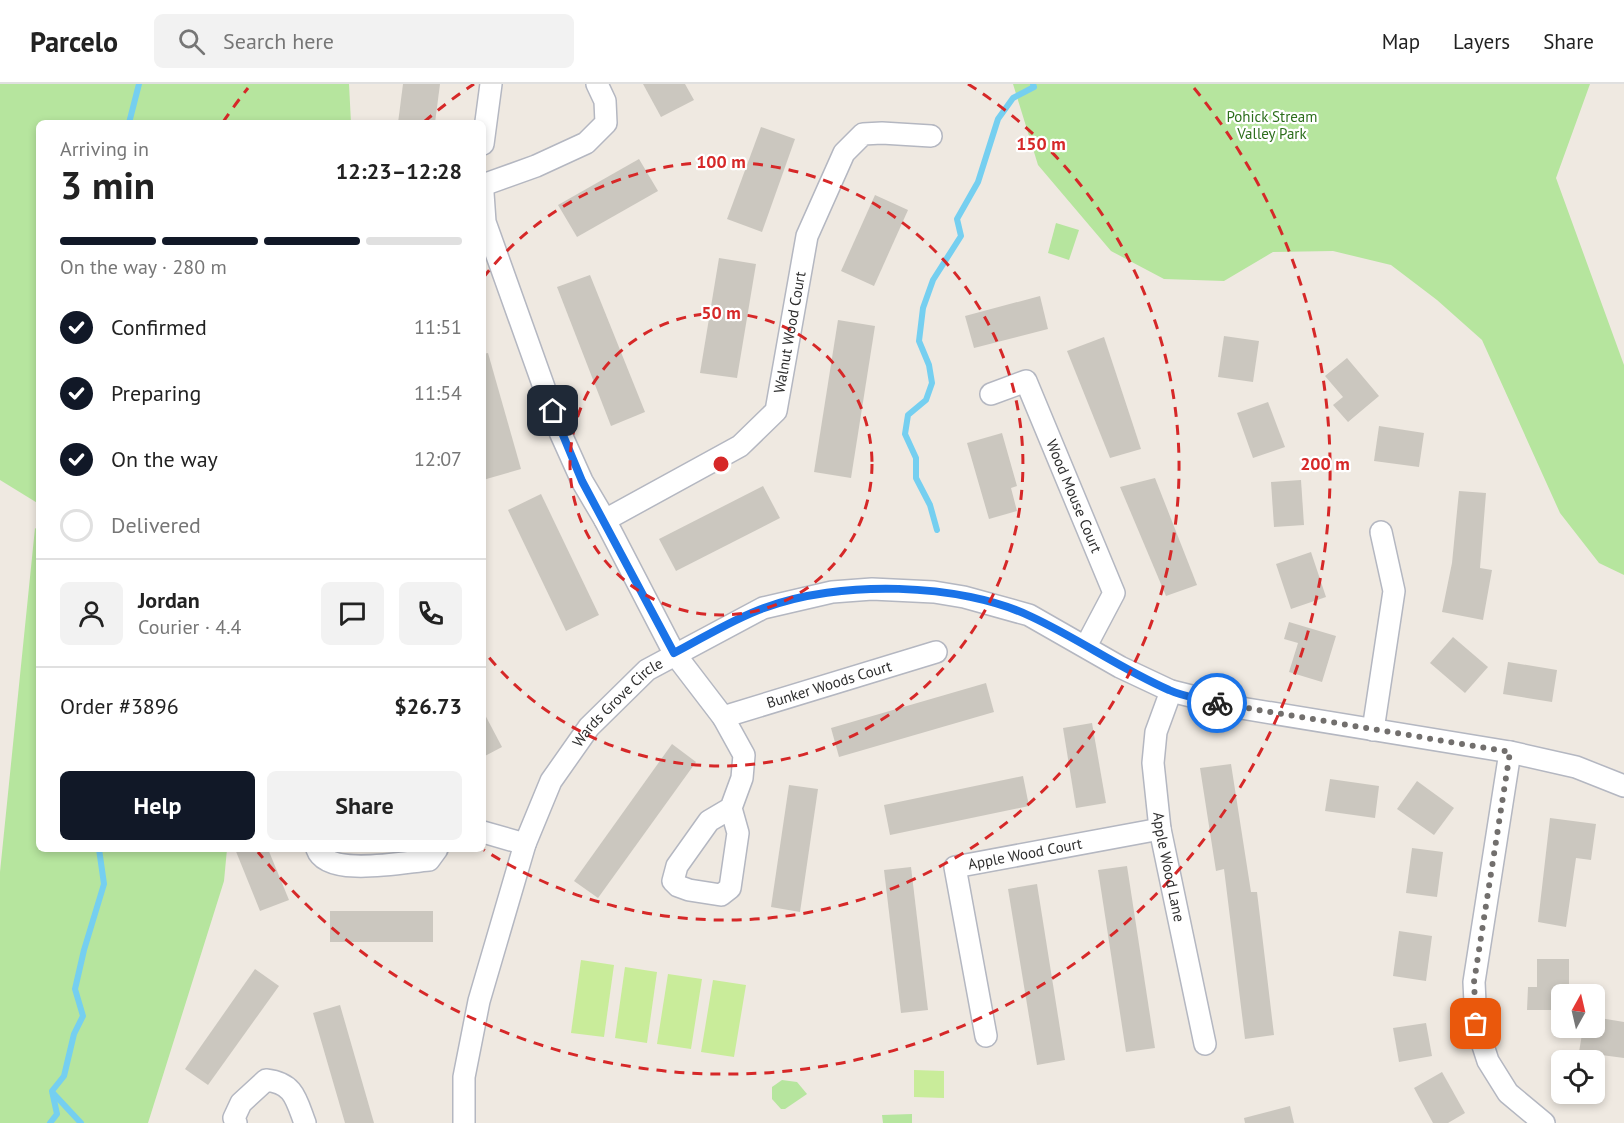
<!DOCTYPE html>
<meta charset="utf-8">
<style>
body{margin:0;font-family:"PT Sans",sans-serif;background:#f2f2f2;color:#222;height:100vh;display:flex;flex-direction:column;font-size:22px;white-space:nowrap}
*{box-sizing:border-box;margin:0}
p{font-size:20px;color:#767676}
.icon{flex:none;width:33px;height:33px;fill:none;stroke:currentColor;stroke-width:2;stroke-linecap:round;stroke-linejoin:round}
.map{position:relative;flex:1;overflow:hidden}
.panel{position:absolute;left:36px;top:36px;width:450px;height:732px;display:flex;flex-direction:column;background:#fff;border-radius:9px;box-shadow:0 3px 9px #0003}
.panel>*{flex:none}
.needle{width:39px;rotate:8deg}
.tools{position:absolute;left:1551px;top:900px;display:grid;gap:12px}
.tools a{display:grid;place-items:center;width:54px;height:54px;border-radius:9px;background:#fff;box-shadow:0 3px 9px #0003;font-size:30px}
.pin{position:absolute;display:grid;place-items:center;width:51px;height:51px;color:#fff;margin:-26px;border-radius:12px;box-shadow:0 3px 9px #0006}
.courier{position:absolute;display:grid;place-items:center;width:60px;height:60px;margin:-30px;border:4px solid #1a73e8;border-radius:50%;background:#fff;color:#222;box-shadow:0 2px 8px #0007}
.overview em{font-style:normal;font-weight:800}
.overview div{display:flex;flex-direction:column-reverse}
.overview{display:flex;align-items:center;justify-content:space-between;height:102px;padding:0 24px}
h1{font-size:39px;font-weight:800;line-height:45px}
.bar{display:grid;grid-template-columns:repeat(4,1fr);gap:9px 6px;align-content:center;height:72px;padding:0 24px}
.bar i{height:8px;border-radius:4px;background:#e0e0e0}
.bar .active{background:#111827}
.bar p{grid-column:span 4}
.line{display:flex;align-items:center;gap:15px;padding:0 24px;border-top:2px solid #e0e0e0}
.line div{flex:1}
.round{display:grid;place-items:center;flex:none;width:63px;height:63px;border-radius:9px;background:#f2f2f2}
ol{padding:0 24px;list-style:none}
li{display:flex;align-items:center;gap:18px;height:66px}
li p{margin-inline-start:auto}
li .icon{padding:6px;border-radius:50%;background:#111827;color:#fff;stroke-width:4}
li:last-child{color:#767676}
li i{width:33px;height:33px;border:3px solid #e0e0e0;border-radius:50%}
.cta{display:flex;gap:12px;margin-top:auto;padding:12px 24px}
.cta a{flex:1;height:69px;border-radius:9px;background:#111827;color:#fff;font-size:24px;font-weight:800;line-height:69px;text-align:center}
.cta a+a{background:#f2f2f2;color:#222}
header{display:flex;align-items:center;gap:36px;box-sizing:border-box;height:84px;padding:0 30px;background:#fff;border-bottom:2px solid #e0e0e0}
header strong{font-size:28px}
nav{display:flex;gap:33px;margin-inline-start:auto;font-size:21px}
.search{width:420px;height:54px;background:#f2f2f2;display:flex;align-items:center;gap:15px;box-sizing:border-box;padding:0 21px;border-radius:9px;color:#767676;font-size:22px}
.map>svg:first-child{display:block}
</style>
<header>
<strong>Parcelo</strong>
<div class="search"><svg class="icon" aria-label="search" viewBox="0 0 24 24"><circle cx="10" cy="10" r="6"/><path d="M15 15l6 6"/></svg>Search here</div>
<nav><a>Map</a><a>Layers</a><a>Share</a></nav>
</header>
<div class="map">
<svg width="1624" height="1039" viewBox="0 0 1624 1039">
<rect width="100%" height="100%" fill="#efe9e1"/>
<g fill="#b6e59e">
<path d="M0,0h349l2,39h-312v381l-39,-24z"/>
<path d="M1013,0h577l-34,94 68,187v210l-25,-12 -39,-50 -78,-173 -45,-40 -46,-35 -58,-14 -60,1 -49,29 -60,-2 -53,-28 -73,-86z"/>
<path d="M1056,139l23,7 -10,30 -21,-7z"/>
<path d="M35,444l4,3v318h188l-3,32 -76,242h-148v-251z"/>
<path d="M782,996l15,2 10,12 -22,15h-4l-9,-10v-12z"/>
<path d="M912,1030v9h-29l-1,-8z"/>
</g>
<g fill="#c9ec9a">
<path d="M581,876l33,5 -10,72 -33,-4z"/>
<path d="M625,883l32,5 -10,71 -32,-5z"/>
<path d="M668,890l34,5 -11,70 -34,-5z"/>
<path d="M713,896l33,5 -12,72 -33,-5z"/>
<path d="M914,986l30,1v27l-30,-1z"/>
</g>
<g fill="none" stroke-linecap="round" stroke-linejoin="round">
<g stroke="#75cff0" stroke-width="6">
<path d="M129,39l10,-39"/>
<path d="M937,446l-7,-25 -14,-27v-20l-11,-24 3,-19 18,-15 6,-17 -3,-18 -10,-24 4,-33 10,-28 28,-44 -4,-17 21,-37 20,-63 15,-21 21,-11 -1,-3"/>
<path d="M53,1009l28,30"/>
<path d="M50,1039l7,-9 -5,-23 12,-15 10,-42 9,-18 -8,-27 9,-39 20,-66 -5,-35"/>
</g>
</g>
<g fill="#cbc7bf">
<path d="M403,0h37l-5,39h-37z"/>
<path d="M643,0h42l9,16 -33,17z"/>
<path d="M761,43l34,12 -33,93 -35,-13z"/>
<path d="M639,75l19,32 -81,46 -19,-32z"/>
<path d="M875,111l33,15 -34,76 -33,-15z"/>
<path d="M719,174l37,6 -19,114 -37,-5z"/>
<path d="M590,191l55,137 -34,14 -54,-139z"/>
<path d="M1040,212l8,33 -74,19 -9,-32z"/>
<path d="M838,236l37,6 -24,152 -37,-6z"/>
<path d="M1224,252l35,5 -6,41 -35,-5z"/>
<path d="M1104,253l37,112 -31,9 -43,-107z"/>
<path d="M488,269l33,116 -38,11v-126z"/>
<path d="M1347,274l32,38 -31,26 -15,-17 10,-8 -18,-21z"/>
<path d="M1268,318l17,45 -32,11 -16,-45z"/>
<path d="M1379,342l45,7 -5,34 -45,-6z"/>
<path d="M1002,349l15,53 -6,2 6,23 -28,8 -22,-76z"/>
<path d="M1155,394l42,107 -31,11 -46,-109z"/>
<path d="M1301,396l3,45 -30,2 -3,-45z"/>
<path d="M763,402l17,32 -104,53 -17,-32z"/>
<path d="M1459,407l27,2 -6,75 12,2 -9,50 -41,-8 10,-49z"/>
<path d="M541,410l58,121 -33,16 -58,-121z"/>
<path d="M1311,468l15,45 -35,12 -15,-45z"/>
<path d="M1289,538l47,14 -14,46 -33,-10 9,-29 -14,-4z"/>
<path d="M1453,553l35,30 -23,26 -35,-30z"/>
<path d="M1508,578l49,8 -5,32 -49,-8z"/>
<path d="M986,599l8,29 -155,45 -8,-29z"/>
<path d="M483,627l19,36 -19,10z"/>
<path d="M1092,639l14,80 -30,5 -13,-80z"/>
<path d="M672,660l24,18 -98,136 -24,-17z"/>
<path d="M1231,680l20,128h6l17,143 -29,4 -21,-170 -8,2 -16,-103z"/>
<path d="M1023,692l6,30 -139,29 -6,-30z"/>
<path d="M1330,695l49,7 -4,32 -50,-7z"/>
<path d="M1417,697l37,27 -20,27 -37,-26z"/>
<path d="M789,701l29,4 -18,123 -29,-5z"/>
<path d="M1550,734l46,6 -5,36 -15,-2 -10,69 -28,-5z"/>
<path d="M1412,764l31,4 -6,45 -31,-4z"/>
<path d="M235,765h33l21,51 -29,11z"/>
<path d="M1127,782l28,182 -29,4 -28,-182z"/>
<path d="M911,783l17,143 -27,3 -17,-143z"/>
<path d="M1037,800l28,176 -28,5 -29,-176z"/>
<rect x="330" y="827" width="103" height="31"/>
<path d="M1399,847l33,5 -6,45 -33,-5z"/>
<path d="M1537,875h32v35h-7v16h-35l1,-23h9z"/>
<path d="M255,885l24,17 -71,99 -23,-16z"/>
<path d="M340,921l34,118h-29l-32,-110z"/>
<path d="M1594,933l30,5v36l-45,-6 4,-24h11z"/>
<path d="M1426,939l6,33 -33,6 -6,-34z"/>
<path d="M1442,988l23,41 -17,10h-15l-19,-35z"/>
<path d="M1290,1022l4,17h-49l-1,-5z"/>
</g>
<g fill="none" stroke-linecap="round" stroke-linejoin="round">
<g stroke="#b4b7c1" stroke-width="24">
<g id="street">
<path d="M483,60l8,-60"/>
<path d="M483,101l53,-19 50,-23 20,-20 -1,-22 -8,-17"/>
<path d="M483,109l2,29 75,210 22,49 23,39 69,133 49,64 21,38 -2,23 -11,30 7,25 -8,55 -9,7 -32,-5 -11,-4 -5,-5 4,-15 32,-45 22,-13"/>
<path id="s1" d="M991,310l35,-13 88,212 -28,53"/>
<path id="s2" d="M605,436l135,-74 36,-35 31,-175 37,-83 19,-19 19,-1 49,3"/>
<path id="s3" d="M1171,607l-15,41 -3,31 7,66 45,215"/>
<path id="s4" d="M723,633l213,-65"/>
<path d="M1373,646l21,-139 -13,-59"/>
<path d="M1510,668l-36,230 2,42 12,37 20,32 36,30"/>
<path d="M483,748l42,12"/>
<path d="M317,765c10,29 87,13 112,11l8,-11"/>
<path id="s5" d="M986,952l-31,-169 205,-38"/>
<path d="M236,1039l-2,-5 7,-15 25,-23c28,3 30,19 39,43"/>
<path id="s6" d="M464,1039v-46l15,-76 46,-157 26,-63 38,-54 58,-57 116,-62 69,-16 40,-3 62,3 30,5 65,18 91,52 51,24 64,16 275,45 66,15 48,19"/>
</g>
</g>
<use href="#street" stroke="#fff" stroke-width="21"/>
</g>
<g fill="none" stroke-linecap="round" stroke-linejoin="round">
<path stroke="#726f6d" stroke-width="6" stroke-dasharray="0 10.8" d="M1217,619l293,49 -36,230 2,42"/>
<path stroke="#1a73e8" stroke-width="8" d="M553,327l29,70 92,172c29,-15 59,-34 90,-45 74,-28 196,-26 268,9 47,22 89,52 137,73 15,7 33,9 48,13"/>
</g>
<g fill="none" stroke="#d62828" stroke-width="3" stroke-dasharray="10 8">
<circle cx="721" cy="380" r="151"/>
<path d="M483 194A302 302 0 1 1 483 566"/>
<path d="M424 38A453 453 0 0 1 474 0M968 0A453 453 0 0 1 484 766"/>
<path d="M223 38A604 604 0 0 1 248 4M1194 4A604 604 0 0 1 258 768"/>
</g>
<g text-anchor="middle" stroke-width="4.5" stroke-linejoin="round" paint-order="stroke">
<g font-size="15" fill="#2c6e1b" stroke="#fff">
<text x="1272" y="38">Pohick Stream<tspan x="1272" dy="17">Valley Park</tspan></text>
</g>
<g font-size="15" fill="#2e2e2e" stroke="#fff">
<text dy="5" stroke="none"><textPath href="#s2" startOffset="284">Walnut Wood Court</textPath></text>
<text dy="5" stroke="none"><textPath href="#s1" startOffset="162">Wood Mouse Court</textPath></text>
<text dy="5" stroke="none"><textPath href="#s4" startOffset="111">Bunker Woods Court</textPath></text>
<text dy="5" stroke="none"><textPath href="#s6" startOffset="459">Wards Grove Circle</textPath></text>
<text dy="5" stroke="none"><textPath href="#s5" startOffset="243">Apple Wood Court</textPath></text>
<text dy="5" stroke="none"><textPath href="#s3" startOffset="180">Apple Wood Lane</textPath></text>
</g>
</g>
<circle cx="721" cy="380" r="9" fill="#d62828" stroke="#fff" stroke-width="3"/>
<g font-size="18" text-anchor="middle" font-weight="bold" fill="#d62828" stroke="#fff" stroke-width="4.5" stroke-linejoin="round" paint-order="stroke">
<text x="1041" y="66">150 m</text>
<text x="721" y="84">100 m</text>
<text x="721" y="235">50 m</text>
<text x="1325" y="386">200 m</text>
</g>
</svg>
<div class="tools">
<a><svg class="needle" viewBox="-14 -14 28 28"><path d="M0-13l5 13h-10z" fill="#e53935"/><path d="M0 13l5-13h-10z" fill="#767676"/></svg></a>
<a><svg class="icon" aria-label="locate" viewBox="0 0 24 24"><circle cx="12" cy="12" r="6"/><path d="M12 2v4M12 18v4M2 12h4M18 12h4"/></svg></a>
</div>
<div class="pin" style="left:1476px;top:940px;background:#ea580c"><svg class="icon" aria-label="bag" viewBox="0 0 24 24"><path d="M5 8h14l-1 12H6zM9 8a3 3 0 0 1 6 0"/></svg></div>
<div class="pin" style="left:553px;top:327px;background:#1f2937"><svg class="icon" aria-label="home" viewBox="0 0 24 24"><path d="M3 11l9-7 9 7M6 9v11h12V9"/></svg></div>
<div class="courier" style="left:1217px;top:619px"><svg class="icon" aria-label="bike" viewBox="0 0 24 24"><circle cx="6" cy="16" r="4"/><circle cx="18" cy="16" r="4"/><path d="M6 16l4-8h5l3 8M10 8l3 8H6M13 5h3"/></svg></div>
<section class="panel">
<div class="overview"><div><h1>3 min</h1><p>Arriving in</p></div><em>12:23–12:28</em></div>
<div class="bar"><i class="active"></i><i class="active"></i><i class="active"></i><i></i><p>On the way · 280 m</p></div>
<ol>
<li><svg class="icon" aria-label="check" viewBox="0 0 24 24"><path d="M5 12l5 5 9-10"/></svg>Confirmed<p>11:51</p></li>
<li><svg class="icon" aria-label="check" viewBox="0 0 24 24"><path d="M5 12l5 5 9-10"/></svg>Preparing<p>11:54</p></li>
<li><svg class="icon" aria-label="check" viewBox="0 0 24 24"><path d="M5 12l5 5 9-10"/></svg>On the way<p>12:07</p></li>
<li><i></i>Delivered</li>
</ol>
<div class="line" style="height:108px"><a class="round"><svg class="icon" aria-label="person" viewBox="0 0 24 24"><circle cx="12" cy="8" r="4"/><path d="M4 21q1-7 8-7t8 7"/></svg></a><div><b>Jordan</b><p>Courier · 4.4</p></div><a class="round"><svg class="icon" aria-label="chat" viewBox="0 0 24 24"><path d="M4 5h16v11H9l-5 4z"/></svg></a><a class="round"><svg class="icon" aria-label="phone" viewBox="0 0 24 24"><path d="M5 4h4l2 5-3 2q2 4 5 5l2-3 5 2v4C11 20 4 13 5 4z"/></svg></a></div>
<div class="line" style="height:78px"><div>Order #3896</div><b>$26.73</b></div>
<div class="cta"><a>Help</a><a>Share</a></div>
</section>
</div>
